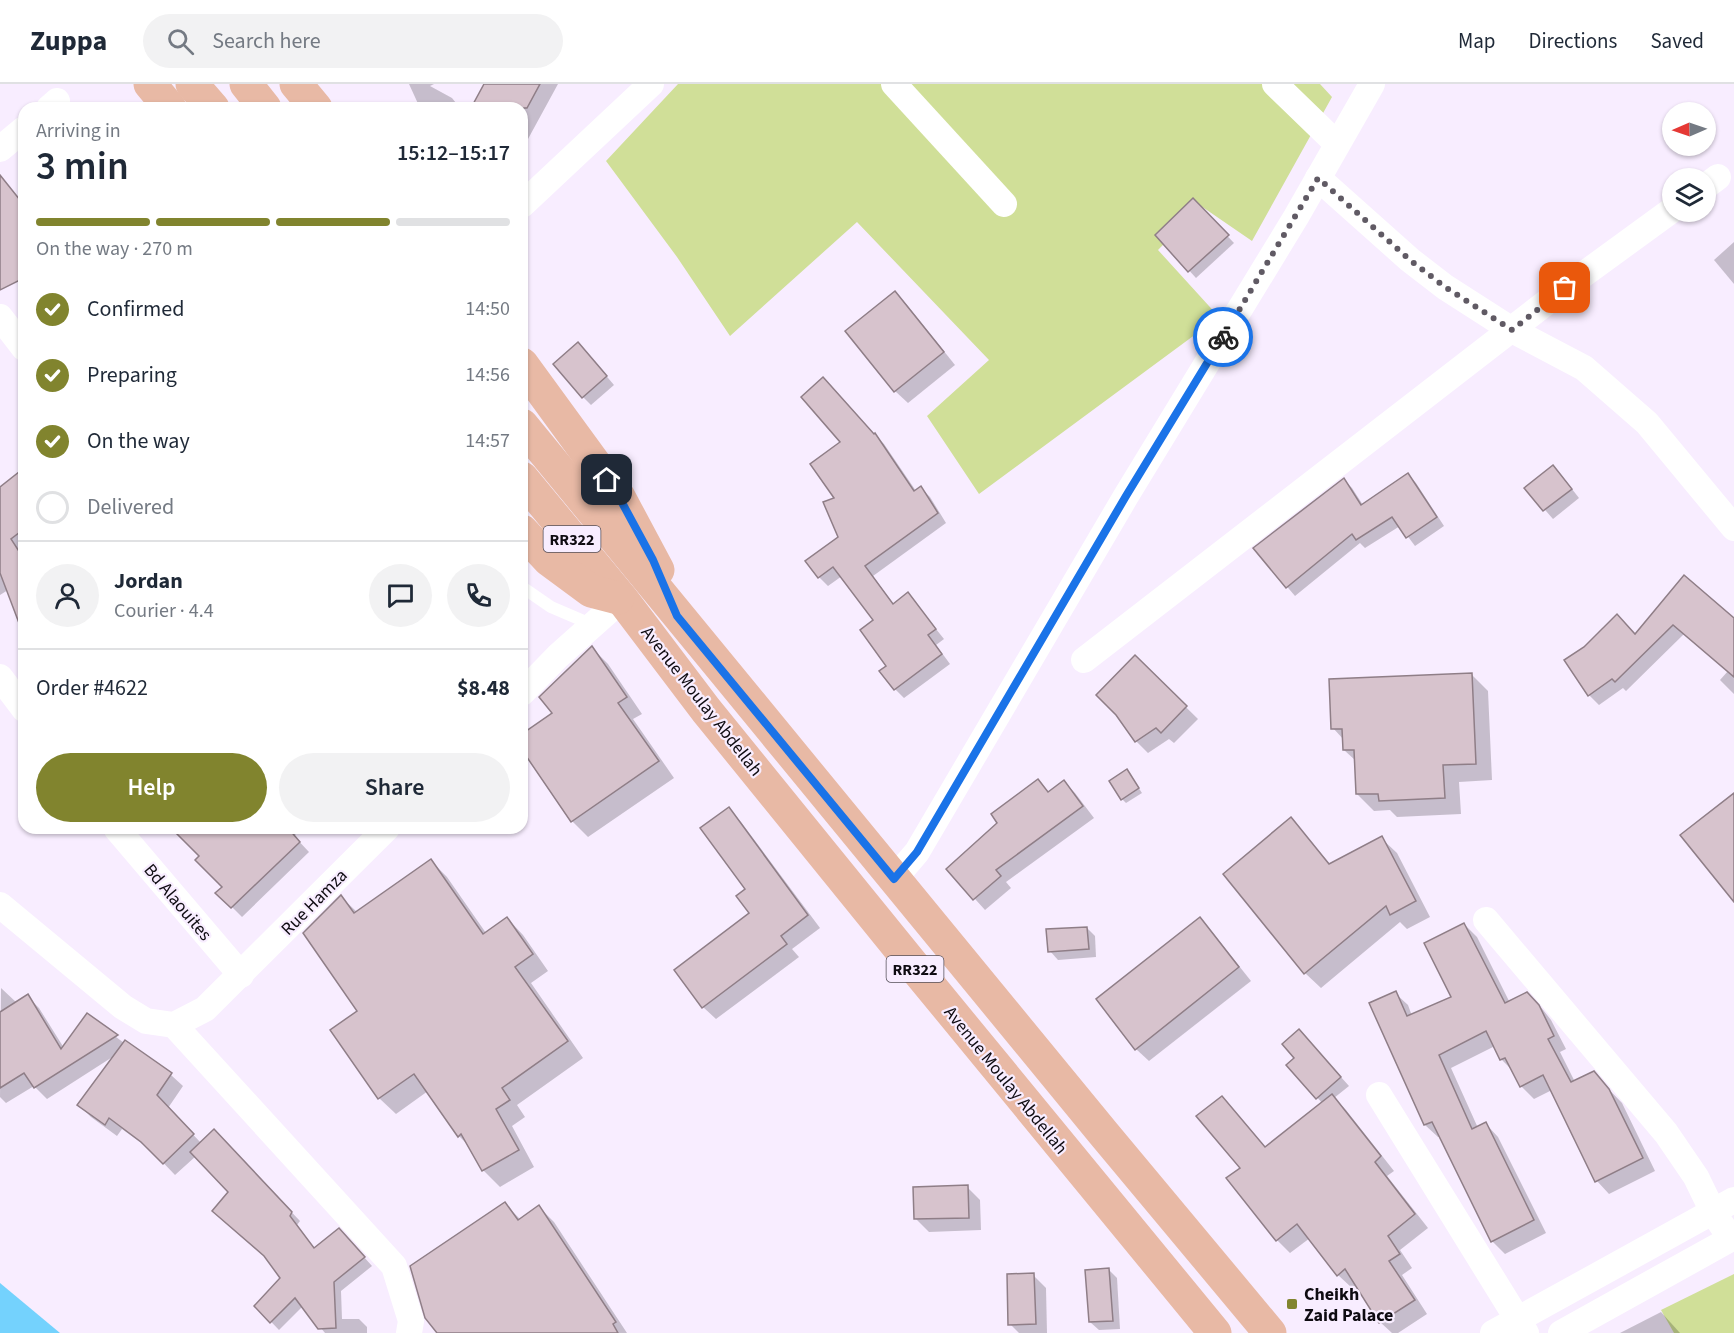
<!DOCTYPE html>
<meta charset="utf-8">
<style>
body{margin:0;font-family:"Source Sans 3",sans-serif;background:#f2f2f3;color:#1f2937;height:100vh;display:flex;flex-direction:column;font-size:22px;white-space:nowrap}
*{box-sizing:border-box;margin:0}
p{font-size:20px;color:#747a83}
.icon{flex:none;width:33px;height:33px;fill:none;stroke:currentColor;stroke-width:2;stroke-linecap:round;stroke-linejoin:round}
.map{position:relative;flex:1;overflow:hidden}
.details{position:absolute;left:18px;top:18px;width:510px;height:732px;display:flex;flex-direction:column;background:#fff;border-radius:18px;box-shadow:0 2px 4px #0004}
.details>*{flex:none}
.needle{width:39px;rotate:268deg}
.buttons{position:absolute;left:1662px;top:18px;display:grid;gap:12px}
.buttons a{display:grid;place-items:center;width:54px;height:54px;border-radius:50%;background:#fff;box-shadow:0 2px 4px #0004;font-size:30px}
.pin{position:absolute;display:grid;place-items:center;width:51px;height:51px;color:#fff;margin:-26px;border-radius:12px;box-shadow:0 3px 9px #0006}
.courier{position:absolute;display:grid;place-items:center;width:60px;height:60px;margin:-30px;border:4px solid #1a73e8;border-radius:50%;background:#fff;color:#222;box-shadow:0 2px 8px #0007}
.overview em{font-style:normal;font-weight:600}
.overview div{display:flex;flex-direction:column-reverse}
.overview{display:flex;align-items:center;justify-content:space-between;height:102px;padding:0 18px}
h1{font-size:39px;font-weight:600;line-height:45px}
.bar{display:grid;grid-template-columns:repeat(4,1fr);gap:9px 6px;align-content:center;height:72px;padding:0 18px}
.bar i{height:8px;border-radius:4px;background:#e0e1e3}
.bar .current{background:#81842e}
.bar p{grid-column:span 4}
.line{display:flex;align-items:center;gap:15px;padding:0 18px;border-top:2px solid #e0e1e3}
.line div{flex:1}
.round{display:grid;place-items:center;flex:none;width:63px;height:63px;border-radius:32px;background:#f2f2f3}
ol{padding:0 18px;list-style:none}
li{display:flex;align-items:center;gap:18px;height:66px}
li p{margin-inline-start:auto}
li .icon{padding:6px;border-radius:50%;background:#81842e;color:#fff;stroke-width:4}
li:last-child{color:#747a83}
li i{width:33px;height:33px;border:3px solid #e0e1e3;border-radius:50%}
.primary-button{display:flex;gap:12px;margin-top:auto;padding:12px 18px}
.primary-button a{flex:1;height:69px;border-radius:36px;background:#81842e;color:#fff;font-size:24px;font-weight:600;line-height:69px;text-align:center}
.primary-button a+a{background:#f2f2f3;color:#1f2937}
header{display:flex;align-items:center;gap:36px;box-sizing:border-box;height:84px;padding:0 30px;background:#fff;border-bottom:2px solid #e0e1e3}
header strong{font-size:28px}
nav{display:flex;gap:33px;margin-inline-start:auto;font-size:21px}
.search{width:420px;height:54px;background:#f2f2f3;display:flex;align-items:center;gap:15px;box-sizing:border-box;padding:0 21px;border-radius:33px;color:#747a83;font-size:22px}
.map>svg:first-child{display:block}
</style>
<header>
<strong>Zuppa</strong>
<div class="search"><svg class="icon" aria-label="search" viewBox="0 0 24 24"><circle cx="10" cy="10" r="6"/><path d="M15 15l6 6"/></svg>Search here</div>
<nav><a>Map</a><a>Directions</a><a>Saved</a></nav>
</header>
<div class="map">
<svg width="1734" height="1249" viewBox="0 0 1734 1249">
<rect width="100%" height="100%" fill="#f8edff"/>
<g fill="#d0df98">
<path d="M678,0h642l12,13 -80,144 -51,-35 -43,44 61,67 -240,177 -52,-78 62,-56 -132,-138 -127,114 -53,-79 -71,-96z"/>
<path d="M1734,1190v59h-60l-13,-23z"/>
</g>
<path fill="#74d2fd" d="M0,1199l60,50h-60z"/>
<g fill="#0003">
<path d="M409,0h25l-4,2 22,12 4,5h-2l2,5h-36z"/>
<path d="M486,0h72l-36,66v-42h-49z"/>
<path d="M6,100l14,16 4,-3v82l-24,-29v-62z"/>
<path d="M1193,116l41,43 -38,35 -39,-43z"/>
<path d="M1734,158v42l-20,-24z"/>
<path d="M895,209l12,12 48,60 -47,38 -13,-12 -48,-60z"/>
<path d="M586,268l28,33 -23,20 -8,-8z"/>
<path d="M875,351l9,9 32,47 5,-3 9,9 16,26 -73,53 21,29 14,-11 36,45 -8,6 14,19 -46,34 -9,-9 -19,-69 -34,-44 -14,10 -9,-9 21,-39 -4,-40z"/>
<path d="M24,386v161l-16,-41 -8,5v-106z"/>
<path d="M1408,391l8,8 28,43 -29,20 -15,-20 -35,22 -5,-5 -65,53 -40,-47 89,-69 8,8 11,17z"/>
<path d="M1561,391l18,23 -26,21 -27,-31z"/>
<path d="M1685,493l49,42v75l-14,-14 8,-9 -44,-37 -58,57 -3,-3 -24,17 -10,-10 46,-59z"/>
<path d="M592,564l16,16 34,50 -9,5 41,59 -86,59 -16,-16 -50,-74v-11l32,-22z"/>
<path d="M1135,573l63,62 -24,24 -5,-4 -21,14 -12,-12z"/>
<path d="M1472,591l16,16 4,89 -33,2 2,32 -64,3 -7,-7 -16,1 -17,-17 -1,-33 -12,-11v-10l-11,-12z"/>
<path d="M1130,691l12,18 -16,10 -4,-4z"/>
<path d="M1038,697l11,12 15,-11 11,11 19,25 -88,64 5,6 -26,22 -37,-41 51,-46z"/>
<path d="M728,725l13,13 79,106 -28,21 7,8 -83,62 -13,-12 48,-94 -4,-24z"/>
<path d="M1291,735l40,46 50,-27 16,15 33,64 -23,12 -7,-7 -79,66 -16,-15z"/>
<path d="M173,744h129l-8,8 15,16 -67,65 -24,-24 6,-6 -23,-31z"/>
<path d="M431,777l16,16 39,56 21,-15 16,17 25,36 -17,12 52,75 -66,47 8,12 -13,9 22,41 -34,20 -17,-17 -14,-24 -10,-10 -31,-45 -32,23 -17,-16 -20,-87 -18,-114 16,15z"/>
<path d="M1200,835l12,13 39,49 -102,80 -13,-12z"/>
<path d="M1464,840l13,13 33,66 30,3 11,14 15,29 -6,3 15,30 18,-9 29,30 33,68 -46,23 -12,-13 -45,-91 -18,9 -13,-13 -7,-14 -13,-13 -6,-13 -44,22 27,60 8,-4 12,13 48,96 -41,21 -13,-13 -52,-105 -2,1 -13,-12 -30,-132 13,12 4,11 41,-18z"/>
<path d="M1087,844l8,8 1,21 -38,3 -8,-9z"/>
<path d="M1,904l16,15 10,-7 12,12 25,40 23,-33 37,28 1,-1 46,33 12,11 -15,22 33,35 21,-4 78,82 -3,4 18,24 32,-11 25,28 -31,25 1,28h17l8,8v6h-42l-22,-27 -24,24 -23,-24 26,-28 -52,-86 -34,-36 -21,19 -23,-24 -30,-22 -5,7 -26,-19 -12,-12 35,-49 -67,43 -13,-13 -28,17 -6,-6z"/>
<path d="M1307,955l42,47 -15,12 12,12 48,61 -7,5 41,52 -28,22 12,18 -10,7 25,39 -29,19h-6l-12,-11 -23,-37 -5,3 -14,-13 -28,-37 -20,15 -13,-13 -35,-72 -20,-70 44,50 57,-44 -35,-39 8,-7z"/>
<path d="M967,1103l13,13 1,30 -52,2 -13,-13z"/>
<path d="M505,1120l16,16 18,-13 15,15 73,111h-188z"/>
<path d="M1109,1186l8,8 3,51 -21,1 -9,-8z"/>
<path d="M1033,1191l13,13 1,45h-28l-9,-9z"/>
<path d="M1661,1228l19,21h-60z"/>
</g>
<g fill="#d7c3cd" stroke="#8f7e87" stroke-width="1.5">
<path d="M484,0h56l-13,24h-56z"/>
<path d="M0,91l24,30v73l-24,12z"/>
<path d="M1193,114l36,37 -41,37 -33,-37z"/>
<path d="M895,207l49,61 -50,40 -49,-61z"/>
<path d="M578,258l29,34 -25,22 -29,-34z"/>
<path d="M823,293l51,57 1,-1 39,58 7,-5 17,27 -73,53 28,38 15,-12 28,37 -8,6 14,19 -48,36 -15,-19 7,-5 -26,-36 13,-10 -40,-53 -15,11 -13,-17 33,-24 -15,-35 11,-4 -24,-34 30,-22 -39,-45z"/>
<path d="M1553,381l19,24 -29,22 -19,-23z"/>
<path d="M24,384v61l-13,10 13,20 -2,72 -22,-58v-86z"/>
<path d="M1408,389l29,44 -31,21 -14,-21 -36,23 -4,-6 -66,54 -33,-40 91,-70 17,27z"/>
<path d="M1684,491l50,43v59l-61,-52 -58,57 -3,-3 -24,17 -24,-36 20,-13 33,-33 18,20z"/>
<path d="M592,562l35,51 -9,6 41,58 -88,61 -49,-72v-16l30,-21 -13,-16z"/>
<path d="M1135,571l52,51 -26,27 -5,-5 -21,14 -19,-27 -20,-20z"/>
<path d="M1472,589l4,91 -33,1 2,33 -66,3 -1,-7h-22l-2,-44h-11l-1,-21h-11l-2,-50z"/>
<path d="M1127,685l12,19 -18,12 -12,-19z"/>
<path d="M1038,695l10,13 16,-12 19,26 -87,64 5,6 -28,24 -27,-31 51,-46 -6,-9z"/>
<path d="M1734,709v109l-54,-67z"/>
<path d="M729,723l79,108 -27,21 6,8 -85,64 -28,-38 75,-57 -13,-17 9,-7 -45,-61z"/>
<path d="M1291,733l38,47 53,-28 34,65 -26,14 -4,-9 -82,68 -81,-100z"/>
<path d="M171,744h117l12,14 -69,66 -16,-15 7,-6 -27,-27 4,-4z"/>
<path d="M431,775l52,75 24,-17 26,37 -18,13 53,74 -66,47 8,12 -14,9 23,41 -37,21 -21,-37 -3,3 -44,-63 -36,25 -48,-69 27,-19 -54,-78 38,-38 13,18z"/>
<path d="M1200,833l39,50 -104,83 -39,-51z"/>
<path d="M1464,839l41,80 22,-11 12,13 15,31 -6,3 23,43 23,-11 15,18 34,69 -48,24 -52,-107 -23,12 -15,-29 -5,2 -14,-29 -47,24 33,74 14,-7 48,98 -43,22 -59,-120 -8,3 -55,-122 27,-12 11,25 44,-19 -27,-54z"/>
<path d="M1087,843l2,22 -41,3 -2,-23z"/>
<path d="M28,910l33,55 26,-36 31,22 -84,53 -10,-15 -24,15v-76z"/>
<path d="M1299,945l42,48 -25,22 -30,-34 8,-7 -12,-14z"/>
<path d="M125,956l47,33 -15,22 37,39 -31,30 -22,-22 -32,-24 -4,7 -28,-20z"/>
<path d="M1332,1010l49,62 -6,6 40,52 -27,22 12,18 -11,7 26,39 -36,23 -34,-54 -8,7 -40,-52 -21,17 -50,-63 14,-10 -44,-52 26,-20 43,51z"/>
<path d="M214,1045l78,83 -2,4 24,32 25,-20 26,29 -31,25 2,46 -18,1 -23,-31 -25,25 -16,-17 26,-28 -16,-22 -52,-45 16,-19 -38,-40z"/>
<path d="M968,1101l1,33 -55,1 -1,-32z"/>
<path d="M505,1118l13,18 21,-15 77,117 -3,2 5,9h-181l-12,-15 -15,-52z"/>
<path d="M1109,1184l4,53 -24,1 -4,-52z"/>
<path d="M1034,1189l2,51 -28,1 -1,-51z"/>
</g>
<g fill="none" stroke-linecap="round" stroke-linejoin="round">
<path stroke="#fff" stroke-width="12" d="M522,503l29,20 42,18"/>
<g stroke="#fff" stroke-width="26">
<path d="M894,0l110,120"/>
<path d="M1275,0l62,60"/>
<path d="M49,24l8,-7"/>
<path d="M0,65l24,-20"/>
<path d="M1318,94l92,82 35,27 67,43 72,38 63,55 87,105"/>
<path d="M1706,102l12,-9"/>
<path d="M522,121l129,-121"/>
<path d="M0,233l24,31"/>
<path d="M1084,576l481,-372 107,-78"/>
<path d="M0,593l24,32"/>
<path d="M522,609l36,-37 64,-57"/>
<path d="M116,744l125,147"/>
<path d="M894,795l23,-27 209,-356 170,-279 76,-133"/>
<path d="M0,821l123,102 23,14 28,4 31,-16 182,-181"/>
<path d="M1486,836l180,213 30,44 17,35 18,27"/>
<path d="M174,941l220,241 17,55 -2,12"/>
<path d="M1379,1011l147,238"/>
<path d="M1493,1249l241,-133"/>
<path d="M1561,1249l173,-96"/>
</g>
<g stroke="#e8b9a5" stroke-width="33">
<path d="M150,0l20,24"/>
<path d="M192,0l21,24"/>
<path d="M246,0l19,24"/>
<path d="M296,0l20,24"/>
<path d="M522,280l97,133 39,73"/>
<path d="M522,341l582,709 166,199"/>
<path d="M522,394l100,121 84,111 215,265 294,358"/>
<path d="M522,447l27,29 42,31 27,7"/>
</g>
</g>
<g fill="none" stroke-linecap="round" stroke-linejoin="round">
<path stroke="#605a64" stroke-width="6" stroke-dasharray="0 10.8" d="M1223,253l95,-159 92,82 35,27 67,43 53,-42"/>
<path stroke="#1a73e8" stroke-width="8" d="M607,396l12,17 34,63 24,56 217,263 23,-27 209,-356 97,-159"/>
</g>
<rect fill="#81842e" stroke="#f8edff" stroke-width="2" x="1286" y="1214" width="12" height="12" rx="3"/>
<g text-anchor="middle" stroke-width="4.5" stroke-linejoin="round" paint-order="stroke">
<g fill="#f8edff" stroke="#544f58" stroke-width="1.5">
<rect x="543.5" y="442" width="57" height="26" rx="4.5"/>
<rect x="886.5" y="872" width="57" height="26" rx="4.5"/>
</g>
<g font-size="16" font-weight="bold" fill="#0e0b11">
<text x="572" y="461">RR322</text>
<text x="915" y="891">RR322</text>
</g>
<g font-size="18" fill="#0e0b11" stroke="#f8edff">
<text transform="translate(702 617) rotate(52)" y="6">Avenue Moulay Abdellah</text>
<text transform="translate(178 818) rotate(50)" y="6">Bd Alaouites</text>
<text transform="translate(314 818) rotate(-45)" y="6">Rue Hamza</text>
<text transform="translate(1006 996) rotate(51)" y="6">Avenue Moulay Abdellah</text>
</g>
<g font-size="18" font-weight="bold" fill="#0e0b11" stroke="#f8edff" text-anchor="start">
<text x="1304" y="1216">Cheikh<tspan x="1304" dy="21">Zaid Palace</tspan></text>
</g>
</g>
</svg>
<div class="buttons">
<a><svg class="needle" viewBox="-14 -14 28 28"><path d="M0-13l5 13h-10z" fill="#e53935"/><path d="M0 13l5-13h-10z" fill="#747a83"/></svg></a>
<a><svg class="icon" aria-label="layers" viewBox="0 0 24 24"><path d="M12 4l9 5-9 5-9-5zM3 14l9 5 9-5"/></svg></a>
</div>
<div class="pin" style="left:1565px;top:204px;background:#ea580c"><svg class="icon" aria-label="bag" viewBox="0 0 24 24"><path d="M5 8h14l-1 12H6zM9 8a3 3 0 0 1 6 0"/></svg></div>
<div class="pin" style="left:607px;top:396px;background:#1f2937"><svg class="icon" aria-label="home" viewBox="0 0 24 24"><path d="M3 11l9-7 9 7M6 9v11h12V9"/></svg></div>
<div class="courier" style="left:1223px;top:253px"><svg class="icon" aria-label="bike" viewBox="0 0 24 24"><circle cx="6" cy="16" r="4"/><circle cx="18" cy="16" r="4"/><path d="M6 16l4-8h5l3 8M10 8l3 8H6M13 5h3"/></svg></div>
<section class="details">
<div class="overview"><div><h1>3 min</h1><p>Arriving in</p></div><em>15:12–15:17</em></div>
<div class="bar"><i class="current"></i><i class="current"></i><i class="current"></i><i></i><p>On the way · 270 m</p></div>
<ol>
<li><svg class="icon" aria-label="check" viewBox="0 0 24 24"><path d="M5 12l5 5 9-10"/></svg>Confirmed<p>14:50</p></li>
<li><svg class="icon" aria-label="check" viewBox="0 0 24 24"><path d="M5 12l5 5 9-10"/></svg>Preparing<p>14:56</p></li>
<li><svg class="icon" aria-label="check" viewBox="0 0 24 24"><path d="M5 12l5 5 9-10"/></svg>On the way<p>14:57</p></li>
<li><i></i>Delivered</li>
</ol>
<div class="line" style="height:108px"><a class="round"><svg class="icon" aria-label="person" viewBox="0 0 24 24"><circle cx="12" cy="8" r="4"/><path d="M4 21q1-7 8-7t8 7"/></svg></a><div><b>Jordan</b><p>Courier · 4.4</p></div><a class="round"><svg class="icon" aria-label="chat" viewBox="0 0 24 24"><path d="M4 5h16v11H9l-5 4z"/></svg></a><a class="round"><svg class="icon" aria-label="phone" viewBox="0 0 24 24"><path d="M5 4h4l2 5-3 2q2 4 5 5l2-3 5 2v4C11 20 4 13 5 4z"/></svg></a></div>
<div class="line" style="height:78px"><div>Order #4622</div><b>$8.48</b></div>
<div class="primary-button"><a>Help</a><a>Share</a></div>
</section>
</div>
